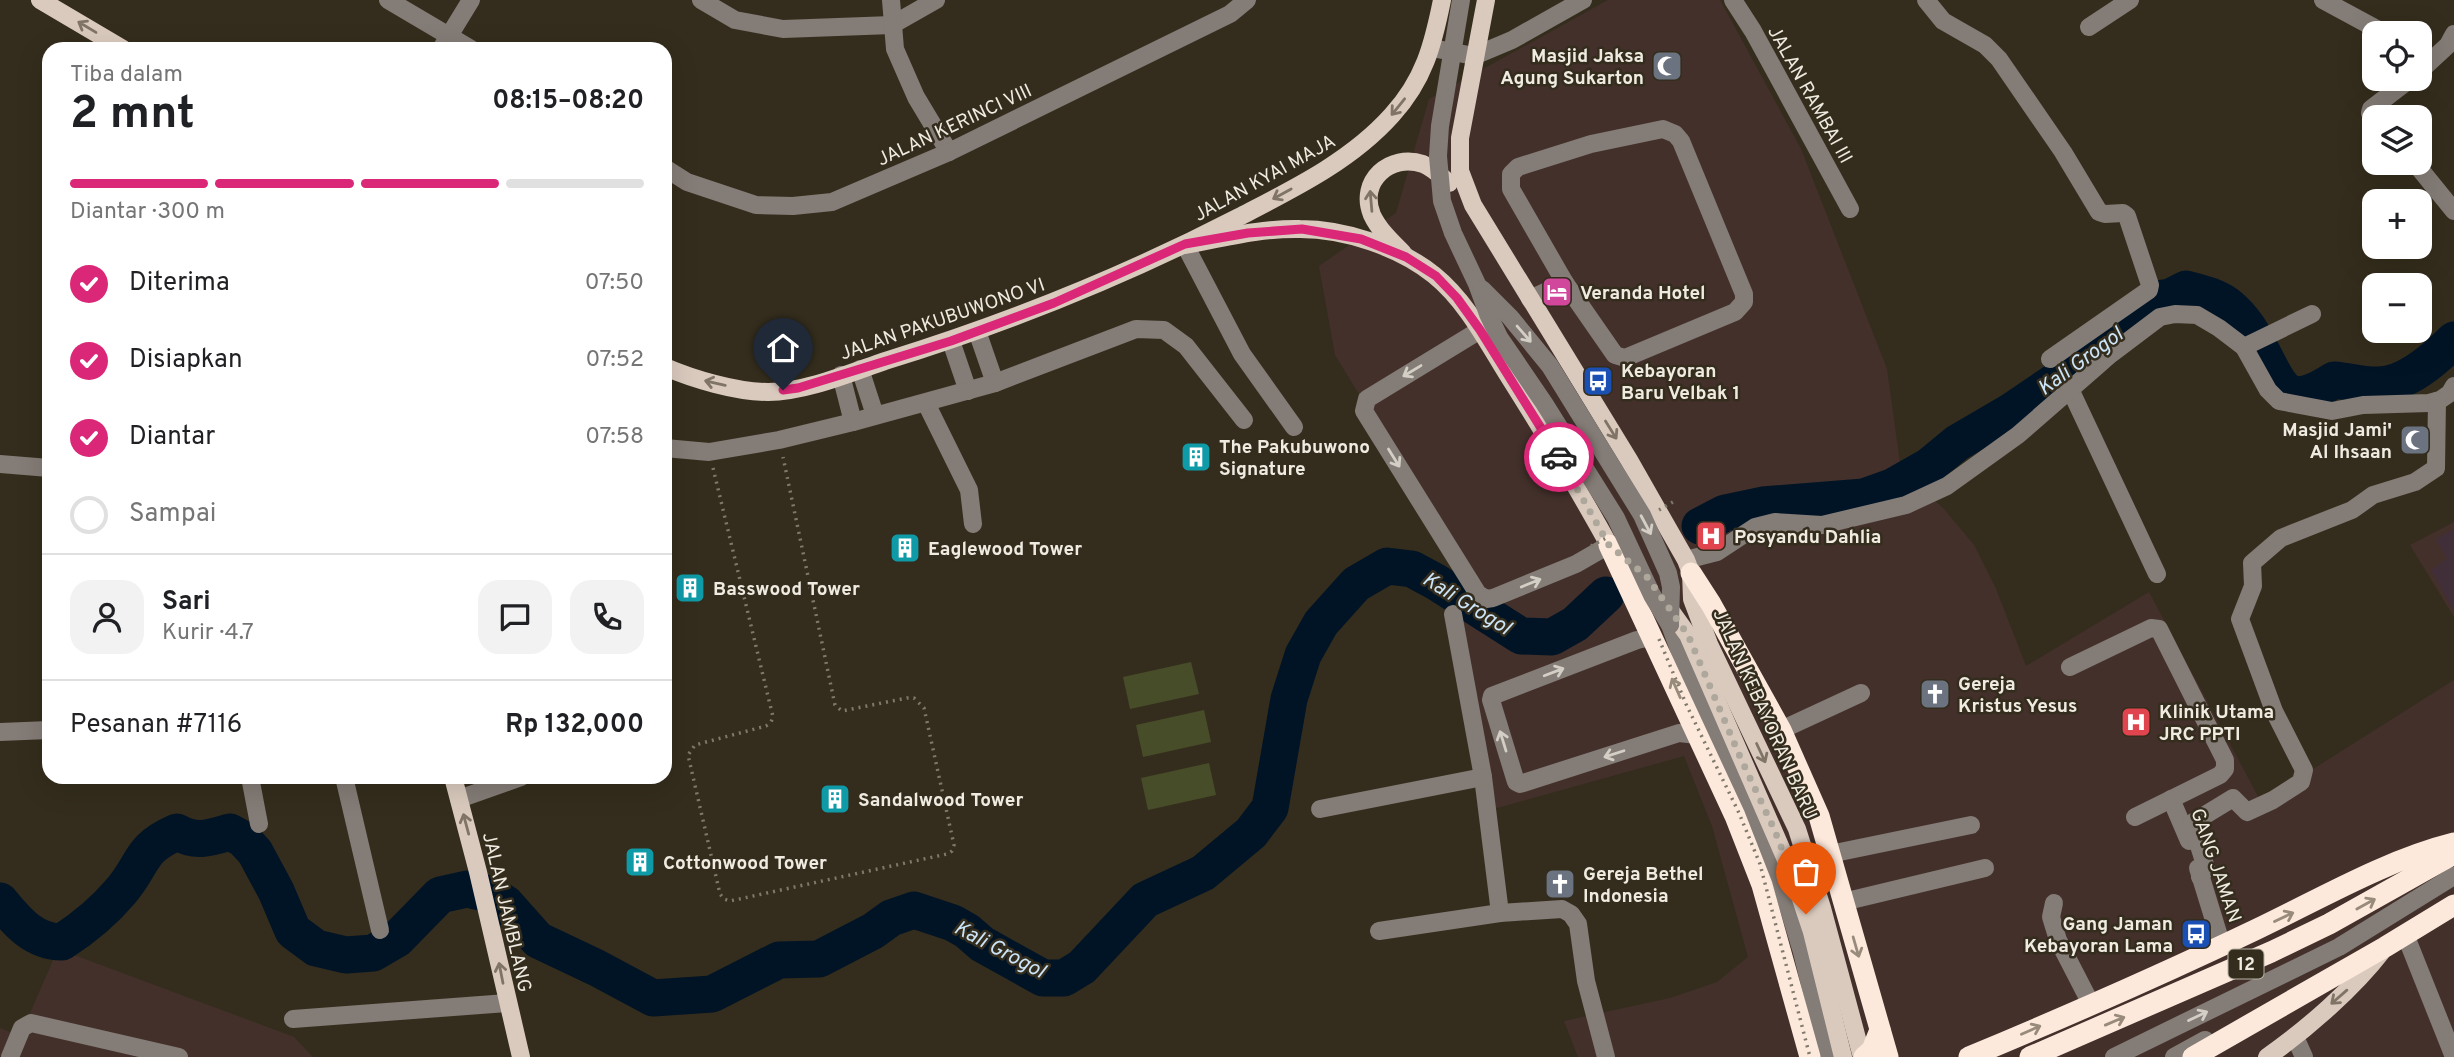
<!DOCTYPE html>
<html lang="id">
<meta charset="utf-8">
<style>
body{margin:0;font-family:Overpass,sans-serif;background:#f2f2f2;color:#202124;height:100vh;display:flex;flex-direction:column;font-size:26px;white-space:nowrap}
*{box-sizing:border-box;margin:0}
p{font-size:23px;color:#757577}
.icon{flex:none;width:38px;height:38px;fill:none;stroke:currentColor;stroke-width:2;stroke-linecap:round;stroke-linejoin:round}
.map{position:relative;flex:1;overflow:hidden}
.side{position:absolute;left:42px;top:42px;width:630px;height:742px;display:flex;flex-direction:column;background:#fff;border-radius:21px;box-shadow:0 7px 28px #0002}
.side>*{flex:none}
.controls{position:absolute;left:2362px;top:21px;display:grid;gap:14px}
.controls a{display:grid;place-items:center;width:70px;height:70px;border-radius:14px;background:#fff;box-shadow:0 7px 28px #0002;font-size:35px}
.pin{position:absolute;display:grid;place-items:center;width:60px;height:60px;color:#fff;margin:-72px -30px;border-radius:50% 50% 50% 0;rotate:-45deg;box-shadow:0 0 7px #0007}
.pin .icon{rotate:45deg}
.courier{position:absolute;display:grid;place-items:center;width:70px;height:70px;margin:-35px;border:5px solid #db2777;border-radius:50%;background:#fff;color:#222;box-shadow:0 2px 9px #0007}
.headline em{font-style:normal;font-weight:700}
.headline div{display:flex;flex-direction:column-reverse}
.headline{display:flex;align-items:center;justify-content:space-between;height:119px;padding:0 28px}
h1{font-size:46px;font-weight:700;line-height:52px}
.bar{display:grid;grid-template-columns:repeat(4,1fr);gap:10px 7px;align-content:center;height:84px;padding:0 28px}
.bar i{height:9px;border-radius:5px;background:#e0e0e0}
.bar .selected{background:#db2777}
.bar p{grid-column:span 4}
.line{display:flex;align-items:center;gap:18px;padding:0 28px;border-top:2px solid #e0e0e0}
.line div{flex:1}
.round{display:grid;place-items:center;flex:none;width:74px;height:74px;border-radius:21px;background:#f2f2f2}
ol{padding:0 28px;list-style:none}
li{display:flex;align-items:center;gap:21px;height:77px}
li p{margin-inline-start:auto}
li .icon{padding:7px;border-radius:50%;background:#db2777;color:#fff;stroke-width:4}
li:last-child{color:#757577}
li i{width:38px;height:38px;border:4px solid #e0e0e0;border-radius:50%}
.map>svg:first-child{display:block}
</style>
<div class="map">
<svg width="2454" height="1057" viewBox="0 0 2454 1057">
<rect width="100%" height="100%" fill="#342d1d"/>
<g fill="#43302b">
<path d="M1608,0h112l81,149 86,220 14,102 42,37 31,37 22,44 30,77 123,-74 112,210 193,-122v377h-876l-14,-36 106,-23 47,-16 31,-25 -36,-131 -28,-70 -194,54 -43,-182 40,-26 -152,-247 -16,-89 77,-53 33,-114z"/>
<path d="M2454,522v95l-44,-72z"/>
<path d="M58,949l236,88 19,20h-313v-29l20,8z"/>
</g>
<path fill="#402f39" d="M2454,529v82l-23,-41 16,-11 -11,-20z"/>
<g fill="#484d29">
<path d="M1191,662l8,32 -69,15 -7,-32z"/>
<path d="M1204,710l7,32 -68,15 -7,-32z"/>
<path d="M1209,763l7,32 -68,15 -7,-32z"/>
</g>
<g fill="none" stroke-linecap="round" stroke-linejoin="round">
<g stroke="#001426" stroke-width="37">
<path d="M1700,526l25,-13 38,-8 101,-8 28,-10 37,-21 28,-23 53,-31 89,-60 58,-53 13,-2 16,-8c16,4 33,8 45,19 11,9 23,27 29,40 21,39 25,64 74,32 15,1 30,6 45,5 28,-1 56,-26 75,-45"/>
<path d="M0,901c17,21 34,41 62,41 20,-13 43,-32 59,-51 24,-28 17,-42 56,-59 19,11 33,6 53,0l13,7 12,13 21,39 17,40 23,17 30,7 27,-2 24,-14 43,-44 27,-6 26,6 13,9 32,36 59,28 56,30 59,-4 67,-34 40,-1 54,-28 18,-13 23,-8 39,13 14,8 15,13 61,34h21l18,-11 63,-67 58,-27 48,-40 19,-25 19,-109 14,-44 18,-32 35,-39 31,-18 25,3 24,13 85,54 31,1 23,-13 31,-29"/>
</g>
<path stroke="#7e796b" stroke-width="3.5" stroke-dasharray="2 5" stroke-linecap="butt" d="M713,468l60,249 -2,5 -5,4 -71,19 -7,10 32,139 4,5 6,2 217,-47 5,-3 2,-6 -30,-137 -10,-10h-7l-65,13 -7,-6 -52,-248"/>
<g stroke="#847c76" stroke-width="18">
<path d="M388,0l83,49"/>
<path d="M701,0l34,20 48,9 109,-4 44,-25"/>
<path d="M891,0l4,49 21,48 33,55"/>
<path d="M1733,0l20,31 97,178"/>
<path d="M1926,0l17,21 42,24 14,14 64,93 36,60 6,2 18,-1 4,3 23,69 -1,5 -99,69"/>
<path d="M2323,0l61,33"/>
<path d="M2089,27l41,-27"/>
<path d="M1432,48l42,8 38,-16 71,-40"/>
<path d="M441,49l30,-49"/>
<path d="M2420,71l28,-26 6,-11"/>
<path d="M2375,120l-5,-7 1,-4 39,-30"/>
<path d="M1663,129l12,5 6,7 63,153v8l-9,10 -110,46 -10,-3 -50,-72 -54,-94v-15l7,-7 73,-23z"/>
<path d="M2415,163l39,48"/>
<path d="M665,168l22,14 69,23 37,1 39,-4 117,-50 281,-138 17,-14"/>
<path d="M1185,245l57,109 52,73"/>
<path d="M1530,299l35,-16"/>
<path d="M1480,330l-113,69 -3,12 114,183 8,5 7,-1 83,-34 33,-19"/>
<path d="M977,331l18,52"/>
<path d="M951,341l17,50"/>
<path d="M2244,347l68,-33"/>
<path d="M860,369l15,46"/>
<path d="M841,375l12,47"/>
<path d="M2070,389l87,185"/>
<path d="M926,403l43,87 4,34"/>
<path d="M665,448l44,4 70,-12 74,-18 142,-39 141,-54 28,1 22,16 58,74"/>
<path d="M0,464l49,4"/>
<path d="M1686,560l31,-8 38,-25 20,-5 47,3 84,-20 41,-19 71,-51 93,-81 49,-37 15,-3 22,1 22,13 25,19 24,43 11,11 53,10 31,-6 66,-2 11,-3 10,-7 4,-7"/>
<path d="M1453,614l30,163 17,136"/>
<path d="M1670,625l20,55 92,206 20,66 26,105"/>
<path d="M1652,637l-15,3 -145,56 -1,4 25,82 4,2 159,-51 18,2"/>
<path d="M2070,667l81,-39 8,1 66,131v9l-5,6 -85,42"/>
<path d="M1781,730l80,-37"/>
<path d="M0,732l49,-2"/>
<path d="M250,777l9,47"/>
<path d="M344,777l36,153"/>
<path d="M459,799l62,-22"/>
<path d="M2171,799l18,42"/>
<path d="M1320,809l163,-32"/>
<path d="M1830,854l141,-29"/>
<path d="M2198,868l24,78"/>
<path d="M2200,877l6,-9 -14,-45 41,-25 14,14 26,-12 28,-18 3,-12 -30,-59 -34,-92 13,-33 -1,-23 29,-25 71,-28 21,-15 42,-13 21,-14 1,-67"/>
<path d="M1843,902l142,-34"/>
<path d="M2054,903l-3,14 7,23 33,64"/>
<path d="M1379,931l121,-18 62,-4 9,5 7,10 8,57 20,76"/>
<path d="M2405,934l49,123"/>
<path d="M293,1019l214,-16"/>
<path d="M2295,1037l9,20"/>
<path d="M10,1057l12,-29 9,-5 148,34"/>
<path d="M2114,1057l225,-110 115,-71"/>
<path d="M2174,1057l31,-17"/>
</g>
<g stroke="#dacabe" stroke-width="18">
<path d="M40,0l83,49"/>
<path d="M1486,0l-26,138v33l13,34 156,255 57,100 5,13 1,26 17,45 88,185 25,79 40,149"/>
<path d="M1185,245c38,-7 77,-17 115,-16 45,0 99,18 134,46 31,25 51,63 72,97 36,57 71,115 103,173l9,7"/>
<path d="M1403,253c-11,-11 -24,-23 -31,-38 -14,-34 18,-62 51,-51 10,4 18,12 26,19"/>
<path d="M665,367c28,12 71,25 103,25 37,0 82,-19 117,-31 123,-38 240,-85 354,-144 54,-28 112,-56 153,-102 32,-35 41,-70 50,-115"/>
<path d="M1665,603l23,32 106,243 18,54 31,125"/>
<path d="M453,777l25,95 43,185"/>
<path d="M2267,1057c40,-28 86,-68 116,-107"/>
</g>
<g stroke="#fde9db" stroke-width="21">
<path d="M1609,545l126,271 27,69 48,172"/>
<path d="M1691,573l20,31 70,126 38,86 69,241"/>
<path d="M1864,1057l8,-7 8,-20"/>
<path d="M1969,1057c96,-40 192,-82 286,-127 63,-30 131,-70 199,-87"/>
<path d="M2030,1057l241,-105 58,-28 125,-70"/>
<path d="M2193,1057l192,-110 69,-42"/>
</g>
<g stroke="#7e796b" stroke-width="3.5" stroke-dasharray="2 5" stroke-linecap="butt">
<path d="M1659,510l14,-8"/>
<path d="M1591,546l15,-8"/>
<path d="M1659,639l27,65 53,109 21,51 50,193"/>
</g>
<g stroke="#847c76" stroke-width="18">
<path d="M1461,0l-21,126 -2,30 4,45 11,32 24,51 11,30 11,23 45,66 72,115 36,77 18,30"/>
<path d="M1482,289l28,28 40,49 92,149 26,58 3,14 -1,36"/>
</g>
</g>
<defs><path id="oneway-shaft" d="M-6 0H5M1.5-3L5.5 0L1.5 3" fill="none" stroke-width="1.6" stroke-linecap="round" stroke-linejoin="round" transform="scale(1.75)"/></defs>
<g stroke="#7f7465">
<use href="#oneway-shaft" transform="translate(87 27) rotate(-149)"/>
<use href="#oneway-shaft" transform="translate(1398 107) rotate(129)"/>
<use href="#oneway-shaft" transform="translate(1282 194) rotate(151)"/>
<use href="#oneway-shaft" transform="translate(1371 201) rotate(-95)"/>
<use href="#oneway-shaft" transform="translate(715 383) rotate(-167)"/>
<use href="#oneway-shaft" transform="translate(1611 430) rotate(58)"/>
<use href="#oneway-shaft" transform="translate(1761 753) rotate(65)"/>
<use href="#oneway-shaft" transform="translate(466 824) rotate(-105)"/>
<use href="#oneway-shaft" transform="translate(501 973) rotate(-101)"/>
<use href="#oneway-shaft" transform="translate(2339 997) rotate(139)"/>
</g>
<g stroke="#d4cfc6">
<use href="#oneway-shaft" transform="translate(1524 334) rotate(49)"/>
<use href="#oneway-shaft" transform="translate(1412 371) rotate(149)"/>
<use href="#oneway-shaft" transform="translate(1394 458) rotate(58)"/>
<use href="#oneway-shaft" transform="translate(1646 525) rotate(62)"/>
<use href="#oneway-shaft" transform="translate(1531 583) rotate(-22)"/>
<use href="#oneway-shaft" transform="translate(1554 672) rotate(-21)"/>
<use href="#oneway-shaft" transform="translate(1503 741) rotate(-107)"/>
<use href="#oneway-shaft" transform="translate(1614 754) rotate(162)"/>
<use href="#oneway-shaft" transform="translate(2198 1016) rotate(-26)"/>
</g>
<g stroke="#988b7c">
<use href="#oneway-shaft" transform="translate(1676 688) rotate(-114)"/>
<use href="#oneway-shaft" transform="translate(2366 904) rotate(-29)"/>
<use href="#oneway-shaft" transform="translate(2284 917) rotate(-25)"/>
<use href="#oneway-shaft" transform="translate(1856 947) rotate(74)"/>
<use href="#oneway-shaft" transform="translate(2115 1021) rotate(-23)"/>
<use href="#oneway-shaft" transform="translate(2031 1030) rotate(-24)"/>
</g>
<g fill="none" stroke-linecap="round" stroke-linejoin="round">
<path stroke="#aea89c" stroke-width="7" stroke-dasharray="0 12.6" d="M1559,457l50,88 38,32 41,58 53,124 34,72 31,83"/>
<path stroke="#db2777" stroke-width="9" d="M783,390l15,-2 153,-47 103,-38 131,-59 63,-11 54,-4 59,10 45,18 30,19 21,22 23,32 79,127"/>
</g>
<defs>
<g id="mosque-square" transform="scale(1.575)"><rect x="-9" y="-9" width="18" height="18" rx="4" fill="#6b7280" stroke="#342d1d"/><path d="M3.5-4.9A6 6 0 1 0 3.5 4.9A5 5 0 1 1 3.5-4.9Z" fill="#fff"/></g>
<g id="hotel-square" transform="scale(1.575)"><rect x="-9" y="-9" width="18" height="18" rx="4" fill="#d1479c" stroke="#342d1d"/><path d="M-6-4.5h1.5V1H6V5H4.5V3h-9V5H-6ZM-4 0a1.8 1.8 0 1 1 3.6 0ZM.5 0V-2.5h3Q6-2.5 6 0Z" fill="#fff"/></g>
<g id="bus-square" transform="scale(1.575)"><rect x="-9" y="-9" width="18" height="18" rx="4" fill="#1a4fb4" stroke="#342d1d"/><path d="M-5-6H5V4H4V6H2V4H-2V6H-4V4H-5ZM-3.5-4V0h7V-4ZM-3.5 1.2v1.5H-2V1.2ZM2 1.2v1.5H3.5V1.2Z" fill="#fff"/></g>
<g id="building-square" transform="scale(1.575)"><rect x="-9" y="-9" width="18" height="18" rx="4" fill="#0f9aa8" stroke="#342d1d"/><path d="M-4-6H4V6H1V3H-1V6H-4ZM-2.5-4.3h1.7v1.8h-1.7ZM.8-4.3h1.7v1.8H.8ZM-2.5-1h1.7V.8h-1.7ZM.8-1h1.7V.8H.8Z" fill="#fff"/></g>
<g id="hospital-square" transform="scale(1.575)"><rect x="-9" y="-9" width="18" height="18" rx="4" fill="#e0444e" stroke="#342d1d"/><path d="M-5-5h3v3.5h4V-5h3V5h-3V1.5h-4V5h-3Z" fill="#fff"/></g>
<g id="church-square" transform="scale(1.575)"><rect x="-9" y="-9" width="18" height="18" rx="4" fill="#6b7280" stroke="#342d1d"/><path d="M-1.2-6h2.4v3.5h3.3v2.4h-3.3V6h-2.4V-.1h-3.3v-2.4h3.3Z" fill="#fff"/></g>
</defs>
<g fill-rule="evenodd">
<use href="#mosque-square" x="1667" y="66"/>
<use href="#hotel-square" x="1557" y="292"/>
<use href="#bus-square" x="1598" y="381"/>
<use href="#mosque-square" x="2415" y="440"/>
<use href="#building-square" x="1196" y="457"/>
<use href="#hospital-square" x="1711" y="536"/>
<use href="#building-square" x="905" y="548"/>
<use href="#building-square" x="690" y="588"/>
<use href="#church-square" x="1935" y="694"/>
<use href="#hospital-square" x="2136" y="722"/>
<use href="#building-square" x="835" y="799"/>
<use href="#building-square" x="640" y="862"/>
<use href="#church-square" x="1560" y="884"/>
<use href="#bus-square" x="2196" y="934"/>
</g>
<g text-anchor="middle" stroke-width="5" stroke-linejoin="round" paint-order="stroke">
<rect fill="#342d1d" stroke="#b7b2a6" stroke-width="2" x="2228.5" y="949.5" width="35" height="29" rx="5"/>
<g font-size="18" font-weight="bold" fill="#efebe1">
<text x="2246" y="970">12</text>
</g>
<g font-size="19" font-weight="bold" fill="#efebe1" stroke="#342d1d" text-anchor="start">
<text x="1644" y="62" text-anchor="end">Masjid Jaksa<tspan x="1644" dy="22">Agung Sukarton</tspan></text>
<text x="1580" y="299">Veranda Hotel</text>
<text x="1621" y="377">Kebayoran<tspan x="1621" dy="22">Baru Velbak 1</tspan></text>
<text x="2392" y="436" text-anchor="end">Masjid Jami'<tspan x="2392" dy="22">Al Ihsaan</tspan></text>
<text x="1219" y="453">The Pakubuwono<tspan x="1219" dy="22">Signature</tspan></text>
<text x="1734" y="543">Posyandu Dahlia</text>
<text x="928" y="555">Eaglewood Tower</text>
<text x="713" y="595">Basswood Tower</text>
<text x="1958" y="690">Gereja<tspan x="1958" dy="22">Kristus Yesus</tspan></text>
<text x="2159" y="718">Klinik Utama<tspan x="2159" dy="22">JRC PPTI</tspan></text>
<text x="858" y="806">Sandalwood Tower</text>
<text x="663" y="869">Cottonwood Tower</text>
<text x="1583" y="880">Gereja Bethel<tspan x="1583" dy="22">Indonesia</tspan></text>
<text x="2173" y="930" text-anchor="end">Gang Jaman<tspan x="2173" dy="22">Kebayoran Lama</tspan></text>
</g>
<g font-size="19" fill="#efebe1" stroke="#342d1d">
<text transform="translate(1811 94) rotate(61)" y="7">JALAN RAMBAI III</text>
<text transform="translate(954 124) rotate(-25)" y="7">JALAN KERINCI VIII</text>
<text transform="translate(1264 177) rotate(-29)" y="7">JALAN KYAI MAJA</text>
<text transform="translate(942 318) rotate(-19)" y="7">JALAN PAKUBUWONO VI</text>
<text transform="translate(1766 714) rotate(66)" y="7">JALAN KEBAYORAN BARU</text>
<text transform="translate(2217 865) rotate(71)" y="7">GANG JAMAN</text>
<text transform="translate(508 912) rotate(77)" y="7">JALAN JAMBLANG</text>
</g>
<g font-size="21" font-style="italic" fill="#cce5f8" stroke="#342d1d">
<text transform="translate(2080 361) rotate(-36)" y="7">Kali Grogol</text>
<text transform="translate(1467 603) rotate(32)" y="7">Kali Grogol</text>
<text transform="translate(1000 949) rotate(28)" y="7">Kali Grogol</text>
</g>
</g>
</svg>
<div class="controls">
<a><svg class="icon" aria-label="locate" viewBox="0 0 24 24"><circle cx="12" cy="12" r="6"/><path d="M12 2v4M12 18v4M2 12h4M18 12h4"/></svg></a>
<a><svg class="icon" aria-label="layers" viewBox="0 0 24 24"><path d="M12 4l9 5-9 5-9-5zM3 14l9 5 9-5"/></svg></a>
<a>+</a>
<a>−</a>
</div>
<div class="pin" style="left:1806px;top:914px;background:#ea580c"><svg class="icon" aria-label="bag" viewBox="0 0 24 24"><path d="M5 8h14l-1 12H6zM9 8a3 3 0 0 1 6 0"/></svg></div>
<div class="pin" style="left:783px;top:390px;background:#1f2937"><svg class="icon" aria-label="home" viewBox="0 0 24 24"><path d="M3 11l9-7 9 7M6 9v11h12V9"/></svg></div>
<div class="courier" style="left:1559px;top:457px"><svg class="icon" aria-label="car" viewBox="0 0 24 24"><path d="M5 17H2v-5l4-1 3-4h7l3 4 3 1v5h-3M9 17h6M6 11h13"/><circle cx="7" cy="17" r="2"/><circle cx="17" cy="17" r="2"/></svg></div>
<section class="side">
<div class="headline"><div><h1>2 mnt</h1><p>Tiba dalam</p></div><em>08:15–08:20</em></div>
<div class="bar"><i class="selected"></i><i class="selected"></i><i class="selected"></i><i></i><p>Diantar · 300 m</p></div>
<ol>
<li><svg class="icon" aria-label="check" viewBox="0 0 24 24"><path d="M5 12l5 5 9-10"/></svg>Diterima<p>07:50</p></li>
<li><svg class="icon" aria-label="check" viewBox="0 0 24 24"><path d="M5 12l5 5 9-10"/></svg>Disiapkan<p>07:52</p></li>
<li><svg class="icon" aria-label="check" viewBox="0 0 24 24"><path d="M5 12l5 5 9-10"/></svg>Diantar<p>07:58</p></li>
<li><i></i>Sampai</li>
</ol>
<div class="line" style="height:126px"><a class="round"><svg class="icon" aria-label="person" viewBox="0 0 24 24"><circle cx="12" cy="8" r="4"/><path d="M4 21q1-7 8-7t8 7"/></svg></a><div><b>Sari</b><p>Kurir · 4.7</p></div><a class="round"><svg class="icon" aria-label="chat" viewBox="0 0 24 24"><path d="M4 5h16v11H9l-5 4z"/></svg></a><a class="round"><svg class="icon" aria-label="phone" viewBox="0 0 24 24"><path d="M5 4h4l2 5-3 2q2 4 5 5l2-3 5 2v4C11 20 4 13 5 4z"/></svg></a></div>
<div class="line" style="height:91px"><div>Pesanan #7116</div><b>Rp 132,000</b></div>
</section>
</div>
